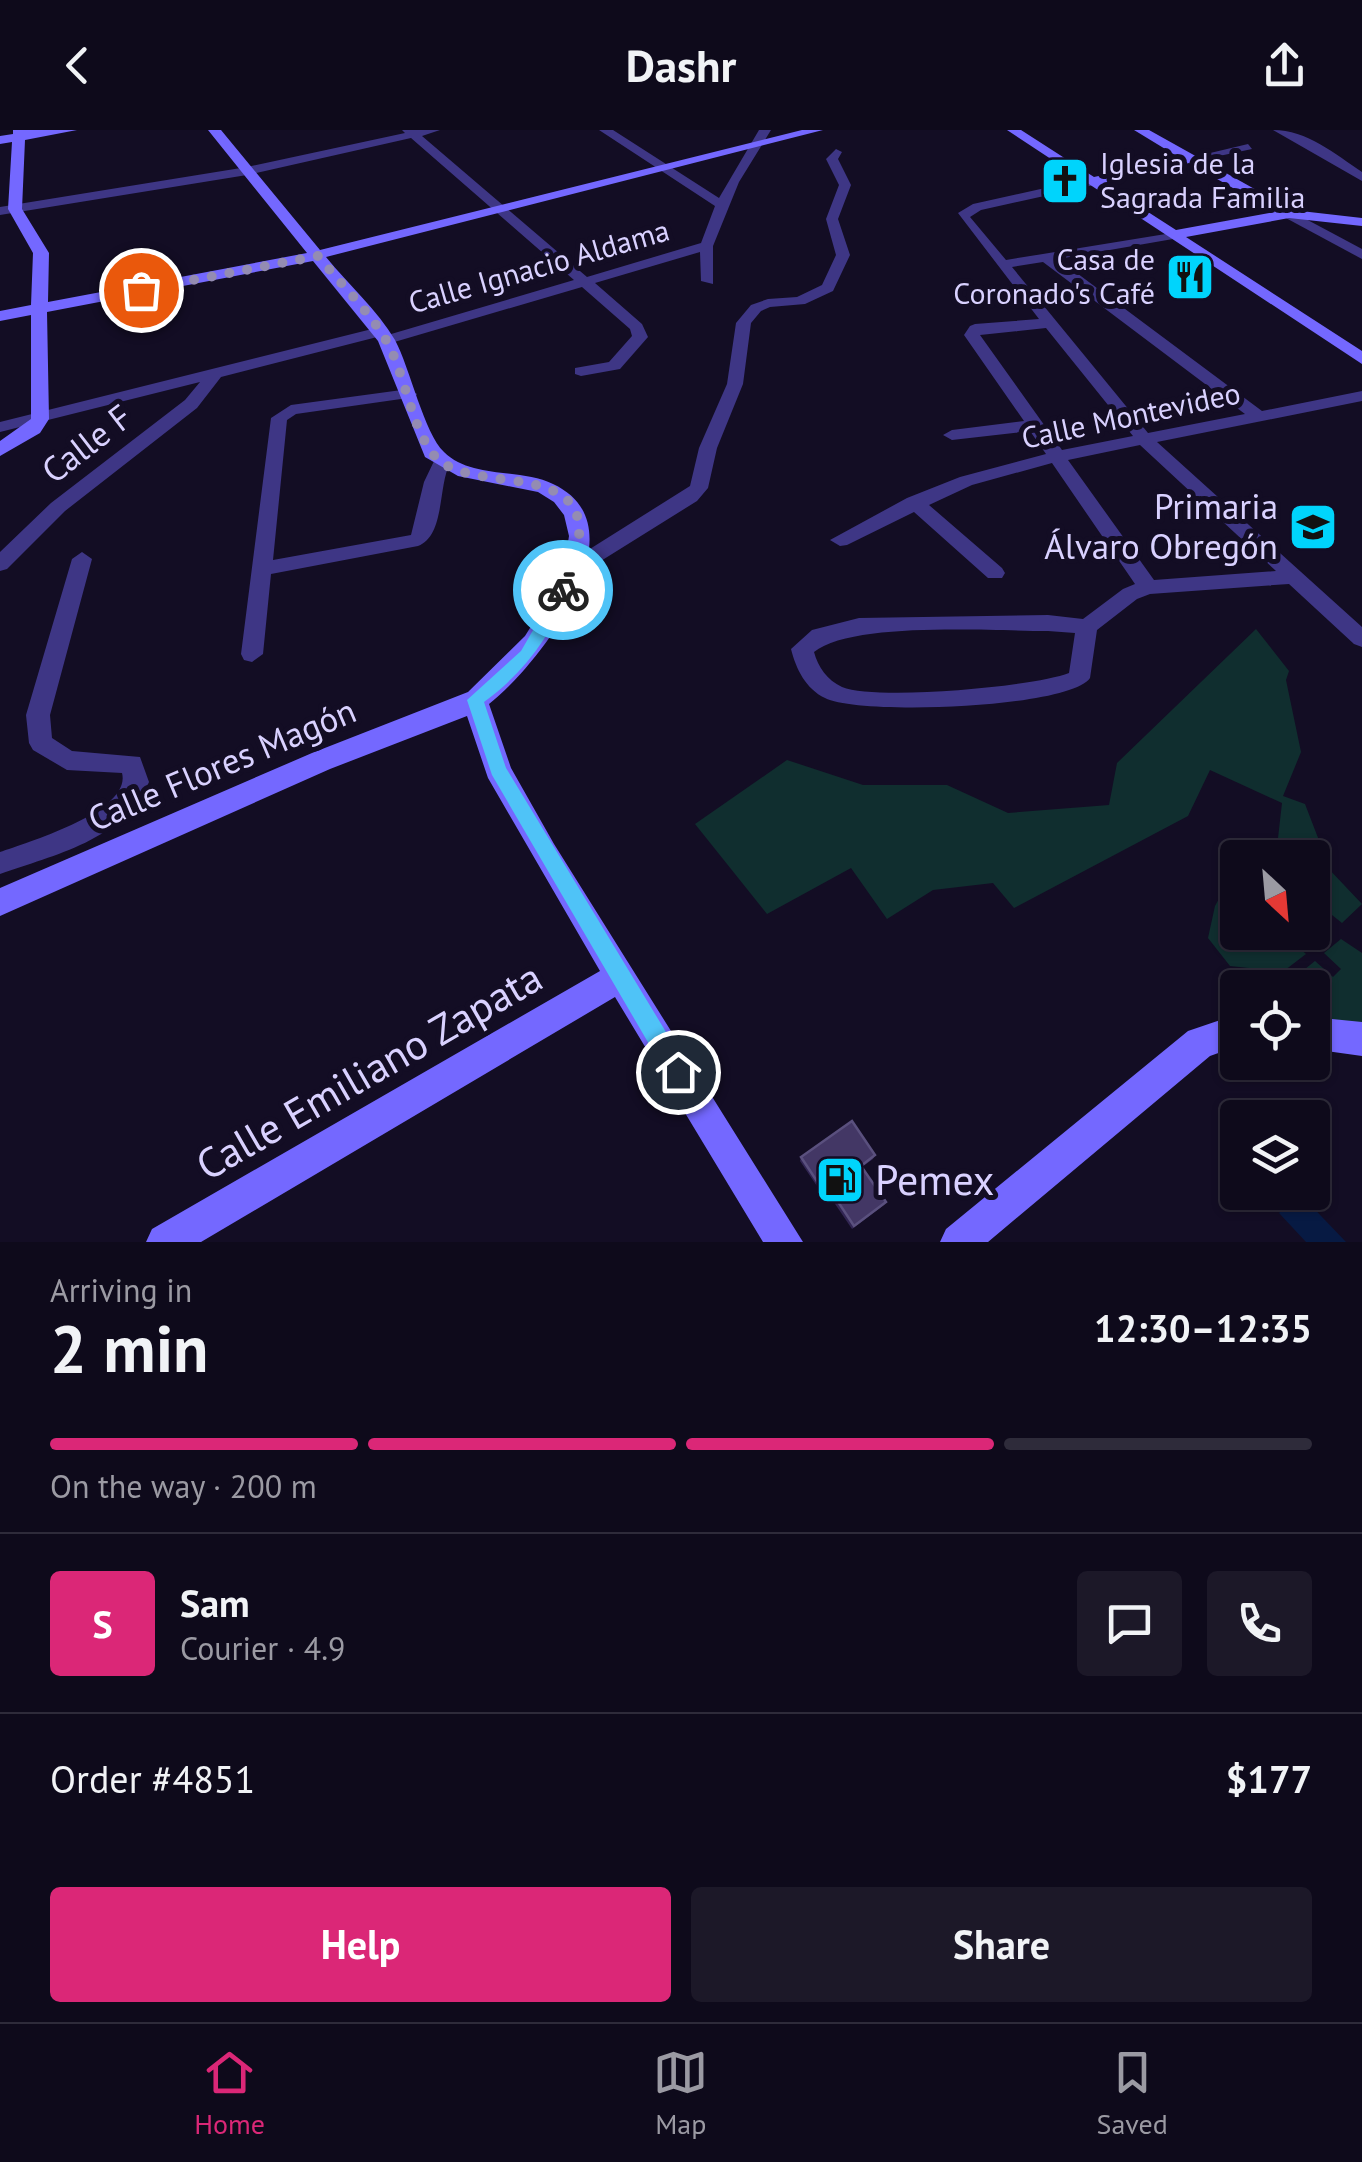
<!DOCTYPE html>
<meta charset="utf-8">
<style>
body{margin:0;font-family:"PT Sans",sans-serif;background:#1c1828;color:#f1f3f6;height:100vh;display:flex;flex-direction:column;font-size:38px;white-space:nowrap}
*{box-sizing:border-box;margin:0}
p{font-size:32px;color:#9b9aa3}
.icon{flex:none;width:55px;height:55px;fill:none;stroke:currentColor;stroke-width:2;stroke-linecap:round;stroke-linejoin:round}
.map{position:relative;height:1112px;overflow:hidden}
.details{display:flex;flex-direction:column;background:#0e0a1b;flex:1}
.details>*{flex:none}
.needle{width:65px;rotate:154deg}
.fabs{position:absolute;left:1220px;top:710px;display:grid;gap:20px}
.fabs a{display:grid;place-items:center;width:110px;height:110px;border-radius:10px;background:#0e0a1b;box-shadow:0 2px 8px #0004,0 0 0 2px #2e2b3a;font-size:50px}
.pin{position:absolute;display:grid;place-items:center;width:85px;height:85px;color:#fff;margin:-42px;border:5px solid #fff;border-radius:50%;box-shadow:0 2px 10px #0007}
.courier{position:absolute;display:grid;place-items:center;width:100px;height:100px;margin:-50px;border:8px solid #4fc3f7;border-radius:50%;background:#fff;color:#222;box-shadow:0 2px 12px #0007}
.summary em{font-style:normal;font-weight:700}
.summary div{display:flex;flex-direction:column-reverse}
.summary{display:flex;align-items:center;justify-content:space-between;height:170px;padding:0 50px}
h1{font-size:65px;font-weight:700;line-height:75px}
.bar{display:grid;grid-template-columns:repeat(4,1fr);gap:15px 10px;align-content:center;height:120px;padding:0 50px}
.bar i{height:12px;border-radius:8px;background:#2e2b3a}
.bar .active{background:#db2777}
.bar p{grid-column:span 4}
.line{display:flex;align-items:center;gap:25px;padding:0 50px;border-top:2px solid #2e2b3a}
.line div{flex:1}
.round{display:grid;place-items:center;flex:none;width:105px;height:105px;border-radius:10px;background:#1c1828}
.primary-button{display:flex;gap:20px;margin-top:auto;padding:20px 50px}
.primary-button a{flex:1;height:115px;border-radius:10px;background:#db2777;color:#fff;font-size:40px;font-weight:700;line-height:115px;text-align:center}
.primary-button a+a{background:#1c1828;color:#f1f3f6}
header{display:flex;justify-content:space-between;align-items:center;height:130px;padding:0 50px;background:#0e0a1b;font-size:45px;font-weight:700}
.tab-bar{display:flex;justify-content:space-around;align-items:center;height:140px;border-top:2px solid #2e2b3a;background:#0e0a1b;font-size:28px;color:#9b9aa3}
.tab-bar a{display:grid;justify-items:center;gap:5px}
.tab-bar .active{color:#db2777}
.map>svg:first-child{display:block}
</style>
<header><svg class="icon" aria-label="back" viewBox="0 0 24 24"><path d="M15 5l-7 7 7 7"/></svg>Dashr<svg class="icon" aria-label="share" viewBox="0 0 24 24"><path d="M12 15V3M7 8l5-5 5 5M5 13v7h14v-7"/></svg></header>
<div class="map">
<svg width="1362" height="1112" viewBox="0 0 1362 1112">
<rect width="100%" height="100%" fill="#130d24"/>
<g fill="#102e2f">
<path d="M1256,499l33,42 -3,9 15,72 -18,44 22,8 15,39 -11,5 53,56 -20,19 -10,-8 -10,8 10,9 -17,14 -15,-13 12,-1v-74l-61,-1 22,-5 4,-5 5,-44 -72,-33 -22,46 -174,92 -21,-25 -60,7 -46,29 -36,-51 -84,46 -72,-90 92,-64 76,25h84l61,28 101,-8 8,-42z"/>
<path d="M1237,736l1,66 58,1 -7,6 17,15 -30,23 -18,-8 -28,-3 -22,-28 7,-32z"/>
<path d="M1341,809l21,14v73l-49,-10 -1,-28 -28,-2 31,-25 18,16 8,-8 -17,-16z"/>
</g>
<path fill="#071a43" d="M1300,1064l46,48h-40l-27,-29z"/>
<g fill="none" stroke-linecap="round" stroke-linejoin="round">
<g fill="#3e3685" fill-rule="evenodd">
<path d="M402,0h38l-18,6 165,141 114,-34 14,-37 -116,-76h14l106,68 40,-68h12l-32,52 -26,64v38l-12,-3 -1,-29 -105,31 47,41 6,13 -28,32 -39,7 -6,-2v-6l34,-6 23,-26 -2,-7 -48,-42 -191,56h-10v-6l193,-57 -163,-142 -164,37 -247,40v-8l247,-40 158,-34z"/>
<path d="M1273,0c34,0 62,24 89,42v9z"/>
<path d="M1248,14l4,5 -61,13 -6,-3z"/>
<path d="M836,19l6,3 -4,7 13,26 -13,34 12,36 -17,36 -28,13 -35,3 -9,4 -10,12 -8,61 -26,64 -9,40 -11,13 -117,73h-14l-3,-5 3,-5 124,-78 9,-38 28,-64 9,-61 15,-18 17,-6 29,-2 25,-12 14,-30 -10,-36 13,-34 -13,-26z"/>
<path d="M1090,48l6,4 -2,3 -113,25 -11,7 36,43 172,-28v6l-5,1 -115,20 204,152 100,-20v10l-205,41 205,185v20l-8,-3 -65,-60 -139,10 -13,5 -40,31 -7,48c-20,30 -230,38 -265,20 -19,-9 -29,-29 -34,-49l21,-19 47,-12 189,-3 35,4 40,-30 12,-5 -83,-121 -80,22 -43,20 73,63 3,5 -3,5h-14l-74,-66 -67,33 -7,1 -10,-6 77,-42 53,-21 86,-23 -16,-23 -78,9 -9,-5 9,-5 72,-9 -60,-86 6,-9 5,-2 64,-5 -81,-106 15,-9zM1043,132l202,152 -97,19 -136,-166zM1046,198l87,108 -71,14 -82,-115zM1140,315l136,126 -122,9 -86,-120zM1048,501l27,2 -6,40c-36,14 -192,28 -227,14 -15,-7 -24,-20 -28,-35 38,-31 180,-21 234,-21z"/>
<path d="M1289,80l73,39v10l-78,-42 -1,-3z"/>
<path d="M380,197l8,5 -3,3 -164,42 -24,31 -132,103 -58,58 -7,2v-19l51,-49 134,-103 15,-18 -200,50v-10z"/>
<path d="M409,259l8,5 -2,3 -119,17 -9,6 -14,140 138,-25 13,-53 11,-23 6,-1 9,5c-12,23 -5,73 -32,83l-147,28 -8,80 -11,8 -8,-2 -3,-6 30,-236 20,-13z"/>
<path d="M82,422l10,7 -42,156 2,23 20,13 68,6 9,25c-25,58 -95,73 -149,92v-22c28,-10 132,-41 122,-79l-55,-3 -34,-20 -4,-7 -3,-28 46,-156z"/>
</g>
<g fill="#7468ff" fill-rule="evenodd">
<path d="M13,0h64l-52,10 -3,69 27,44 -1,49 259,-49 -99,-123h13l99,120 482,-120h21l-497,127c22,27 52,54 69,83 15,28 29,93 49,112 27,27 76,16 109,32 93,43 -15,182 -64,220l22,64 43,76 249,398h-40l-148,-245 -414,245h-55l6,-13 448,-258 -112,-193 -21,-62 -137,53 -330,147v-28l312,-135 156,-61 57,-56 30,-48 10,-27 4,-25 -5,-21 -10,-13 -16,-10 -80,-16 -33,-19 -47,-116 -65,-80 -266,51 2,107 -9,14 -40,23v-15l31,-22v-104l-31,6v-10l31,-6 2,-52 -25,-44 4,-67 -12,2v-8l13,-2z"/>
<path d="M1007,0h14l73,47 86,-19 -46,-28h15l143,80 70,8v8l-73,-8 -103,19 176,114v13zM1189,33l86,49 -99,18 -73,-47z"/>
<path d="M1238,884v32l-28,10 -222,186h-48l6,-13 242,-198z"/>
<path d="M1312,887l50,5v34l-50,-7z"/>
</g>
</g>
<path fill="#312553" d="M875,1025l-2,4 -11,8 24,35 -2,3 -32,24 -25,-37 -4,3 -23,-34 1,-4z"/>
<path fill="#433765" stroke="#5a507e" stroke-width="2.5" d="M852,991l23,34 -14,11 25,36 -32,24 -25,-38 -5,4 -23,-35z"/>
<path fill="#4fc3f7" d="M563,455l7,5c-20,46 -45,82 -86,112l22,66 180,297 3,7 -3,8 -8,3 -8,-3 -178,-305 -25,-75 54,-49 37,-64z"/>
<g fill="none" stroke-linecap="round" stroke-linejoin="round">
<path stroke="#948cb2" stroke-width="10" stroke-dasharray="0 18" d="M141,160l177,-34c22,27 50,54 68,84 19,33 24,84 47,114 37,50 197,-12 130,136"/>
</g>
<defs>
<g id="church-square" transform="scale(2.5)"><rect x="-9" y="-9" width="18" height="18" rx="4" fill="#00d4fc" stroke="#130d24"/><path d="M-1.2-6h2.4v3.5h3.3v2.4h-3.3V6h-2.4V-.1h-3.3v-2.4h3.3Z" fill="#111"/></g>
<g id="restaurant-square" transform="scale(2.5)"><rect x="-9" y="-9" width="18" height="18" rx="4" fill="#00d4fc" stroke="#130d24"/><path d="M-5-6h1v4h1v-4h1v4h1v-4h1v5L-1.5 .5V6h-2V.5L-5-1ZM5-6V6H3V1.5H1.5Q1.5-4 5-6Z" fill="#111"/></g>
<g id="school-square" transform="scale(2.5)"><rect x="-9" y="-9" width="18" height="18" rx="4" fill="#00d4fc" stroke="#130d24"/><path d="M0-5L7-2L0 1L-7-2ZM-4 1L0 2.5L4 1V4Q0 6-4 4Z" fill="#111"/></g>
<g id="fuel-square" transform="scale(2.5)"><rect x="-9" y="-9" width="18" height="18" rx="4" fill="#00d4fc" stroke="#130d24"/><path d="M-5.5-6h7V0h2V4h1.3V-2.5L3-4.5l.8-.8L6-3V5H2.5V1h-1V6h-7ZM-4.2-4.7v3.2H.2V-4.7Z" fill="#111"/></g>
</defs>
<g fill-rule="evenodd">
<use href="#church-square" x="1065" y="51"/>
<use href="#restaurant-square" x="1190" y="147"/>
<use href="#school-square" x="1313" y="397"/>
<use href="#fuel-square" x="840" y="1050"/>
</g>
<g text-anchor="middle" stroke-width="10" stroke-linejoin="round" paint-order="stroke">
<g font-size="30" fill="#d9d1ff" stroke="#130d24" text-anchor="start">
<text x="1100" y="44">Iglesia de la<tspan x="1100" dy="34">Sagrada Familia</tspan></text>
<text x="1155" y="140" text-anchor="end">Casa de<tspan x="1155" dy="34">Coronado's Café</tspan></text>
</g>
<g font-size="30" fill="#d9d1ff" stroke="#130d24">
<text transform="translate(539 137) rotate(-16)" y="10">Calle Ignacio Aldama</text>
<text transform="translate(1131 286) rotate(-12)" y="10">Calle Montevideo</text>
</g>
<g font-size="35" fill="#d9d1ff" stroke="#130d24">
<text transform="translate(87 314) rotate(-38)" y="12">Calle F</text>
<text transform="translate(222 635) rotate(-23)" y="12">Calle Flores Magón</text>
</g>
<g font-size="35" fill="#d9d1ff" stroke="#130d24" text-anchor="end">
<text x="1278" y="389">Primaria<tspan x="1278" dy="40">Álvaro Obregón</tspan></text>
</g>
<g font-size="42" fill="#d9d1ff" stroke="#130d24">
<text transform="translate(369 941) rotate(-30)" y="15">Calle Emiliano Zapata</text>
</g>
<g font-size="42" fill="#d9d1ff" stroke="#130d24" text-anchor="start">
<text x="875" y="1065">Pemex</text>
</g>
</g>
</svg>
<div class="fabs">
<a><svg class="needle" viewBox="-14 -14 28 28"><path d="M0-13l5 13h-10z" fill="#e53935"/><path d="M0 13l5-13h-10z" fill="#9b9aa3"/></svg></a>
<a><svg class="icon" aria-label="locate" viewBox="0 0 24 24"><circle cx="12" cy="12" r="6"/><path d="M12 2v4M12 18v4M2 12h4M18 12h4"/></svg></a>
<a><svg class="icon" aria-label="layers" viewBox="0 0 24 24"><path d="M12 4l9 5-9 5-9-5zM3 14l9 5 9-5"/></svg></a>
</div>
<div class="pin" style="left:141px;top:160px;background:#ea580c"><svg class="icon" aria-label="bag" viewBox="0 0 24 24"><path d="M5 8h14l-1 12H6zM9 8a3 3 0 0 1 6 0"/></svg></div>
<div class="pin" style="left:678px;top:942px;background:#1f2937"><svg class="icon" aria-label="home" viewBox="0 0 24 24"><path d="M3 11l9-7 9 7M6 9v11h12V9"/></svg></div>
<div class="courier" style="left:563px;top:460px"><svg class="icon" aria-label="bike" viewBox="0 0 24 24"><circle cx="6" cy="16" r="4"/><circle cx="18" cy="16" r="4"/><path d="M6 16l4-8h5l3 8M10 8l3 8H6M13 5h3"/></svg></div>
</div>
<section class="details">
<div class="summary"><div><h1>2 min</h1><p>Arriving in</p></div><em>12:30–12:35</em></div>
<div class="bar"><i class="active"></i><i class="active"></i><i class="active"></i><i></i><p>On the way · 200 m</p></div>
<div class="line" style="height:180px"><b class="round" style="background:#db2777;color:#fff">S</b><div><b>Sam</b><p>Courier · 4.9</p></div><a class="round"><svg class="icon" aria-label="chat" viewBox="0 0 24 24"><path d="M4 5h16v11H9l-5 4z"/></svg></a><a class="round"><svg class="icon" aria-label="phone" viewBox="0 0 24 24"><path d="M5 4h4l2 5-3 2q2 4 5 5l2-3 5 2v4C11 20 4 13 5 4z"/></svg></a></div>
<div class="line" style="height:130px"><div>Order #4851</div><b>$177</b></div>
<div class="primary-button"><a>Help</a><a>Share</a></div>
</section>
<nav class="tab-bar">
<a class="active"><svg class="icon" aria-label="home" viewBox="0 0 24 24"><path d="M3 11l9-7 9 7M6 9v11h12V9"/></svg>Home</a>
<a><svg class="icon" aria-label="map" viewBox="0 0 24 24"><path d="M3 6l6-2 6 2 6-2v14l-6 2-6-2-6 2zM9 4v14M15 6v14"/></svg>Map</a>
<a><svg class="icon" aria-label="saved" viewBox="0 0 24 24"><path d="M7 4h10v16l-5-4-5 4z"/></svg>Saved</a>
</nav>
